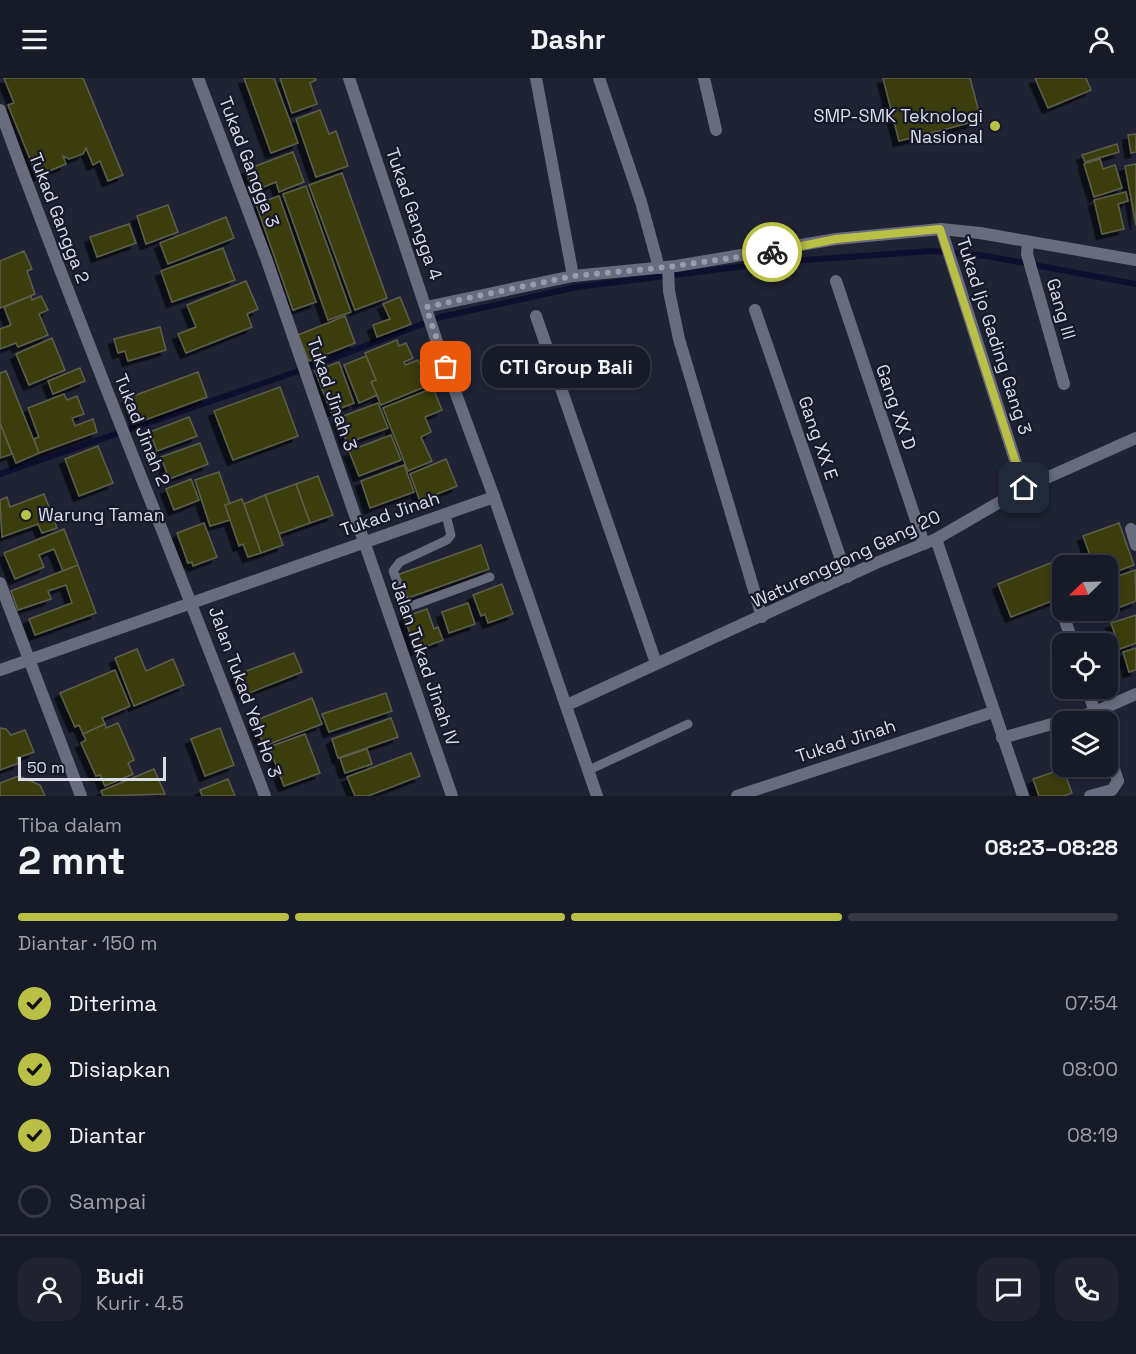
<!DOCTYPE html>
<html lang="id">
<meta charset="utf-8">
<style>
body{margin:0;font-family:"Space Grotesk",sans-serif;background:#20232f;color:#f1f3f6;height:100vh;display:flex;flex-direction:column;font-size:22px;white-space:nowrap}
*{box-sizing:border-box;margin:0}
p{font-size:20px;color:#9ea1a7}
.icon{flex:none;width:33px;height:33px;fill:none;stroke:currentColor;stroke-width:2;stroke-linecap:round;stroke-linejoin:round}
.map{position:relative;height:718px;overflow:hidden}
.side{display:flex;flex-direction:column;background:#171a27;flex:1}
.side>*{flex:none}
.needle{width:39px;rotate:247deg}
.tools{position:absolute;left:1052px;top:477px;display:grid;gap:12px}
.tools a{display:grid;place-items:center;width:66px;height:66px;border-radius:12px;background:#171a27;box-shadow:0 3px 9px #0003,0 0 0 2px #363844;font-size:30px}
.scale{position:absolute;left:18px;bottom:15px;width:148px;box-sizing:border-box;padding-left:6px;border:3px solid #dbdeea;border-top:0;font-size:16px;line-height:21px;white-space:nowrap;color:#dbdeea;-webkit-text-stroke:4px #161929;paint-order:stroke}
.pin{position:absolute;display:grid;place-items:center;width:51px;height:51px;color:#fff;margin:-26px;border-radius:12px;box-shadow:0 3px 9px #0006}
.courier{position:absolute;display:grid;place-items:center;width:60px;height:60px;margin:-30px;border:4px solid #bac045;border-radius:50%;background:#fff;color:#222;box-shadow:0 2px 8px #0007}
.bubble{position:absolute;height:42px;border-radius:18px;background:#171a27;box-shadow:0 3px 9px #0003,0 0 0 2px #363844;font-size:20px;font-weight:600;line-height:42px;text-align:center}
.head em{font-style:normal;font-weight:600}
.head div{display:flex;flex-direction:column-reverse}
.head{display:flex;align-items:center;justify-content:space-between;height:102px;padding:0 18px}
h1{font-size:39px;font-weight:600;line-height:45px}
.bar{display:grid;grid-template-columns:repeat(4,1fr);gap:9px 6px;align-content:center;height:72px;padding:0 18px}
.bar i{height:8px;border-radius:4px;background:#363844}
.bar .active{background:#bac045}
.bar p{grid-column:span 4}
.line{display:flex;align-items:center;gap:15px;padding:0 18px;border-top:2px solid #363844}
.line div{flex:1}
.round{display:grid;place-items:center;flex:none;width:63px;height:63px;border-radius:18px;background:#20232f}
ol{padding:0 18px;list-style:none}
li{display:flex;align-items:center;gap:18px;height:66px}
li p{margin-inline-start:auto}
li .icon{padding:6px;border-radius:50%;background:#bac045;color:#111;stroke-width:4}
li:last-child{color:#9ea1a7}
li i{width:33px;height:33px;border:3px solid #363844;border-radius:50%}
header{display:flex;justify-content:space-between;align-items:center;height:78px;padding:0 18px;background:#171a27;font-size:27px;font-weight:600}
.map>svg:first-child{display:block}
</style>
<header><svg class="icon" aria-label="menu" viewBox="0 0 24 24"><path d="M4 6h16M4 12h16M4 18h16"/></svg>Dashr<svg class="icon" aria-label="person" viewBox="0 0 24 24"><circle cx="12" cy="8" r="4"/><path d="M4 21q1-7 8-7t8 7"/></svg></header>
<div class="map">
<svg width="1136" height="718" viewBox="0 0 1136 718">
<defs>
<filter id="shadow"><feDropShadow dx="-5.5" dy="5.5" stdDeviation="0" flood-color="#0009"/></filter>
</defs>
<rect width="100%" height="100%" fill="#1f2334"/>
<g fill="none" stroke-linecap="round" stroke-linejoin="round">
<path stroke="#0d0f2f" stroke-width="6" d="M0,396l310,-107 131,-50 136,-30 201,-25 154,-11 55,5 149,28"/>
</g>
<g fill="#3a3c0f" stroke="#5d5f4a" stroke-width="1.5" filter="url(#shadow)">
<path d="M4,0h79l40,97 -15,6 -8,-20 -7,4 -7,-17 -3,6 -14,5 -6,-3 3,8 -29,12 -29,-71 6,-2z"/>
<path d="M244,0h30l24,65 -27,10z"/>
<path d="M280,0h35l1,2 -6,3 7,21 -25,9z"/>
<path d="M883,0h87l11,42 -82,21z"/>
<path d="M1035,0h51l5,12 -43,18z"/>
<path d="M320,32l9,24 7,-3 12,35 -32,11 -20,-58z"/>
<path d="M1136,56v18l-5,1 -3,-18z"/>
<path d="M1117,66l2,8 -34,10 -3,-7z"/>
<path d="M293,74l11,30 -25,10 -3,-10 -23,9 -8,-21z"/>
<path d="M1100,81l3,10 12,-4 7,23 -28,9 -10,-33z"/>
<path d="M1136,86v61l-11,-59z"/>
<path d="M342,95l45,125 -32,12 -46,-125z"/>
<path d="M306,108l45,126 -23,8 -45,-126z"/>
<path d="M1126,114l2,9 -10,3 6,25 -22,5 -8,-34z"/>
<path d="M279,118l37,106 -23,8 -37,-106z"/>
<path d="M168,127l10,27 -32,12 -9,-28z"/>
<path d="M226,139l8,21 -66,26 -8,-21z"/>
<path d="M129,146l7,19 -39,14 -7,-20z"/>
<path d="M223,170l12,32 -63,22 -11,-31z"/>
<path d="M24,173l8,18 -5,2 8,23 -35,14v-47z"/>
<path d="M246,203l12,28 -11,5 5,13 -66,26 -8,-19 18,-7 -9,-22z"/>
<path d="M31,218l1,4 9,-4 7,14 -9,4 9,21 -30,12 -2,-4 -16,6v-20l11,-4 -7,-18z"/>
<path d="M400,219l11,27 -34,13 -4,-12 17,-6 -7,-15z"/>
<path d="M345,238l10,27 -46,18 -11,-26z"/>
<path d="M160,249l6,23 -38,11 -3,-10 -7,2 -4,-14z"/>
<path d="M52,260l13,32 -36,15 -13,-31z"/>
<path d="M397,262l2,6 7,-3 7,15 -9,4 1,3 13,-5 11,25 -48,20 -10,-23 5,-2 -11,-27z"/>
<path d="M366,278l10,24 -5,2 6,13 -18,8 -15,-38z"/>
<path d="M339,284l15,41 -23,9 -16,-41z"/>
<path d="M80,290l5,13 -32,13 -5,-13z"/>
<path d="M6,293l33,82 -23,10 -16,-40v-50z"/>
<path d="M198,294l9,25 -70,26 -9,-25z"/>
<path d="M280,309l18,49 -65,24 -19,-49z"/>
<path d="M433,310l9,22 -17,7 6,15 -10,5 11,24 -24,10 -25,-63z"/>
<path d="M64,316l3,6 10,-4 7,18 -12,4 3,8 18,-7 4,13 -58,21 -5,-14 5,-2 -11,-29z"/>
<path d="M378,325l10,25 -41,15 -9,-25z"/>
<path d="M189,339l8,19 -40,15 -7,-19z"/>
<path d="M0,345l12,31 -12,4z"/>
<path d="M391,357l10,25 -42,16 -10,-25z"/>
<path d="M200,365l8,21 -39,15 -8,-22z"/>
<path d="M98,368l15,37 -34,13 -14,-37z"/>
<path d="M446,381l11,27 -37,15 -10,-27z"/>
<path d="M404,387l10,27 -44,16 -9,-27z"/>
<path d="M219,394l11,32 -5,1 5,15 -20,6 -15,-46z"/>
<path d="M318,398l15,39 -23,8 -14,-39z"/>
<path d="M191,401l8,21 -25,10 -8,-21z"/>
<path d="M296,406l14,39 -31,11 -14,-39z"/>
<path d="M44,416l13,34 -15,5 -4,-9 -36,13 -2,-37 7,-3 3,10z"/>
<path d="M265,417l18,50 -22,8 -17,-49z"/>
<path d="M242,421l19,54 -13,4 -5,-13 -4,2 -14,-41z"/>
<path d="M204,445l13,34 -24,9 -1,-4 -4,1 -11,-30z"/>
<path d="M1119,445l15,42 -27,10v-9h-13l-11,-30z"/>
<path d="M64,451l14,36 -15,6 -9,-22 -15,6 5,12 -29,12 -11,-26z"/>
<path d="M481,467l8,24 -84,30 -8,-24z"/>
<path d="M1073,476l5,12h-16v31l-51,20 -13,-33z"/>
<path d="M78,487l18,48 -61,22 -6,-16 43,-16 -6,-18 -18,6 3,8 -33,11 -7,-19z"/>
<path d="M1135,492l1,31 -26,10 -3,-9v-22z"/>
<path d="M502,506l11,30 -25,9 -3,-9 -4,2 -8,-21z"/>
<path d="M468,525l7,21 -26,9 -7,-21z"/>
<path d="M427,531l7,20 4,-2 5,13 -27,10 -12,-33z"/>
<path d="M1136,537v28l-16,6 -9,-26z"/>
<path d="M1136,570v22l-7,2 -6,-20z"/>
<path d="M137,571l9,22 27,-12 11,26 -50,21 -19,-48z"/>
<path d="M294,575l8,19 -58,23 -8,-20z"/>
<path d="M115,592l15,36 -28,12 3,6 -22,10 -4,-9 -4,2 -15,-34z"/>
<path d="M386,615l6,18 -63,21 -7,-18z"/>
<path d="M312,620l10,26 -58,22 -10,-25z"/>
<path d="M391,640l7,19 -60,21 -6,-19z"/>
<path d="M118,645l16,37 -6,3 5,11 -28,12 -5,-11 -4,1 -15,-33 5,-3 -3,-6 22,-10 1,4z"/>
<path d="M0,650l6,1 5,6 14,-5 9,22 -17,6 2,5 -19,7z"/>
<path d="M220,650l14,37 -29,11 -14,-37z"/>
<path d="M305,656l15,39 -36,13 -15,-39z"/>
<path d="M367,671l5,15 -27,9 -5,-15z"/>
<path d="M411,675l9,23 -52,20h-13l-8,-19z"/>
<path d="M154,691l11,25 -62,2 -2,-5z"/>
<path d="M1063,691l9,24 -8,3h-25l-6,-17z"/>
<path d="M19,698l21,9 5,11h-45v-13z"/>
<path d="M228,701l7,17h-33l-2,-6z"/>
</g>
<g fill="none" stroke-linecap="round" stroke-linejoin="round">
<g stroke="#686c7e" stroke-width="9">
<path d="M446,437l5,20 -4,5 -47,22 -7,9 13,33 5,2 79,-29"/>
<path d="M589,692l99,-46"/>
</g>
<g stroke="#686c7e" stroke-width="12">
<path d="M198,0l68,180 186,538"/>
<path d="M349,0l89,267 56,152 103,299"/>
<path d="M536,0l37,198"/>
<path d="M599,0l42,124 18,66"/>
<path d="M704,0l12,52"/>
<path d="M0,32c84,231 179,456 265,686"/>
<path d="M941,151l83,259"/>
<path d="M1028,165l-1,11 37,130"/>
<path d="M668,189l1,24 10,48 83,278"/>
<path d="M836,203l88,263"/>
<path d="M426,229l147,-31 103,-10 160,-27 105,-10 39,4 156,27"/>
<path d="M755,232l92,267"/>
<path d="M536,238l120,347"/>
<path d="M1131,451l5,16"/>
<path d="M936,461l87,257"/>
<path d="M0,505l81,213"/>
<path d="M1064,539l9,27"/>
<path d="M0,592l494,-173"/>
<path d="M1087,610l11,34"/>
<path d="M567,627l309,-142 60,-24 88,-51 112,-50"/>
<path d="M1002,660l93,-26 41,-18"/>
<path d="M737,718l256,-84"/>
<path d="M1090,718l22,-6 6,-9 -11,-33"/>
</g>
</g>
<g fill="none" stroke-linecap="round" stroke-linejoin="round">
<path stroke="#999daa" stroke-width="6" stroke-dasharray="0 10.8" d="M446,289l-20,-60 147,-31 95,-9 104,-15"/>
<path stroke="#bac045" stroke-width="8" d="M772,174l64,-13 104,-10 84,259"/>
</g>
<g fill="#bac045" stroke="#161929" stroke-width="2">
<circle cx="995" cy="48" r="6"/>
<circle cx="26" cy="437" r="6"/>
</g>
<g text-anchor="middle" stroke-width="4.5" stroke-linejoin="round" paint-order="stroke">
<g font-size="18" fill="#dbdeea" stroke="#161929" text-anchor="end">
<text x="983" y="44">SMP-SMK Teknologi<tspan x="983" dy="21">Nasional</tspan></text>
<text x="38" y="443" text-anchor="start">Warung Taman</text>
</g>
<g font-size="18" fill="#dbdeea" stroke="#161929">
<text transform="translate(249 84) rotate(69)" y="6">Tukad Gangga 3</text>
<text transform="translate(414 136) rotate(71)" y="6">Tukad Gangga 4</text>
<text transform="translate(59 140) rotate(69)" y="6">Tukad Gangga 2</text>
<text transform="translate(1061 231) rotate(74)" y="6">Gang III</text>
<text transform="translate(994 258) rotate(72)" y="6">Tukad Ijo Gading Gang 3</text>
<text transform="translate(332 316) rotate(71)" y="6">Tukad Jinah 3</text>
<text transform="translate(896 329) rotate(71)" y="6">Gang XX D</text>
<text transform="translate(142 352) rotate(68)" y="6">Tukad Jinah 2</text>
<text transform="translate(818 360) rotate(71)" y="6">Gang XX E</text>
<text transform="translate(390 436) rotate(-19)" y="6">Tukad Jinah</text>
<text transform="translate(846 481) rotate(-25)" y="6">Waturenggong Gang 20</text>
<text transform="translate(425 585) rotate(71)" y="6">Jalan Tukad Jinah IV</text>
<text transform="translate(245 614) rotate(70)" y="6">Jalan Tukad Yeh Ho 3</text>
<text transform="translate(846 663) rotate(-18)" y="6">Tukad Jinah</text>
</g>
</g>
</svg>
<div class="tools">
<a><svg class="needle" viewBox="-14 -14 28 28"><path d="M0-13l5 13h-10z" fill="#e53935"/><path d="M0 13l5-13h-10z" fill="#9ea1a7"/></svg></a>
<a><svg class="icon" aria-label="locate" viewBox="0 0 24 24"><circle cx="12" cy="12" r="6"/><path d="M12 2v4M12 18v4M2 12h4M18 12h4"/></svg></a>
<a><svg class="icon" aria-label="layers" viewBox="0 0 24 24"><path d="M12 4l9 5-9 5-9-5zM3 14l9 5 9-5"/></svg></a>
</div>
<div class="scale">50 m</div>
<div class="pin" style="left:446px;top:289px;background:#ea580c"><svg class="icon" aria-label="bag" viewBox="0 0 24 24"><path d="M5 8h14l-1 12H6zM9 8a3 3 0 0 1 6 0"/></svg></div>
<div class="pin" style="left:1024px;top:410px;background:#1f2937"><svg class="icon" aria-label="home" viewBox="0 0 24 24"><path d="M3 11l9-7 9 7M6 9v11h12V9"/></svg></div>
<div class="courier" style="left:772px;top:174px"><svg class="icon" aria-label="bike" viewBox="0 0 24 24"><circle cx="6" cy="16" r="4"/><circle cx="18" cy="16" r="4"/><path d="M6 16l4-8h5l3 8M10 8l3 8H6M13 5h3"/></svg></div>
<div class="bubble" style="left:482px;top:268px;width:168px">CTI Group Bali</div>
</div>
<section class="side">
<div class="head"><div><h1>2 mnt</h1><p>Tiba dalam</p></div><em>08:23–08:28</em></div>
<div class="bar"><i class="active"></i><i class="active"></i><i class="active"></i><i></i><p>Diantar · 150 m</p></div>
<ol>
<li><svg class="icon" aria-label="check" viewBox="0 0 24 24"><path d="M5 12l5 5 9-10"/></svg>Diterima<p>07:54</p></li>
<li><svg class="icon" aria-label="check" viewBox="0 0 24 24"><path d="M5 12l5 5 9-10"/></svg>Disiapkan<p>08:00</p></li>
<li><svg class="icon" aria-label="check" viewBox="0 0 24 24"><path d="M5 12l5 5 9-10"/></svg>Diantar<p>08:19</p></li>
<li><i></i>Sampai</li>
</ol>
<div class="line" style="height:108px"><a class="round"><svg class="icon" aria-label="person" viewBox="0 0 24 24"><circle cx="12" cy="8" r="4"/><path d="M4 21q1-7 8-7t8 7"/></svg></a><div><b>Budi</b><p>Kurir · 4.5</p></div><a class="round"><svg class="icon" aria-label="chat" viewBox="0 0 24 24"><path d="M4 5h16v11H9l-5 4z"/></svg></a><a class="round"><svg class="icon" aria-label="phone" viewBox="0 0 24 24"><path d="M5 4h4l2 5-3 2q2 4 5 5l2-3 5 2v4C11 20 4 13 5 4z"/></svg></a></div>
</section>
